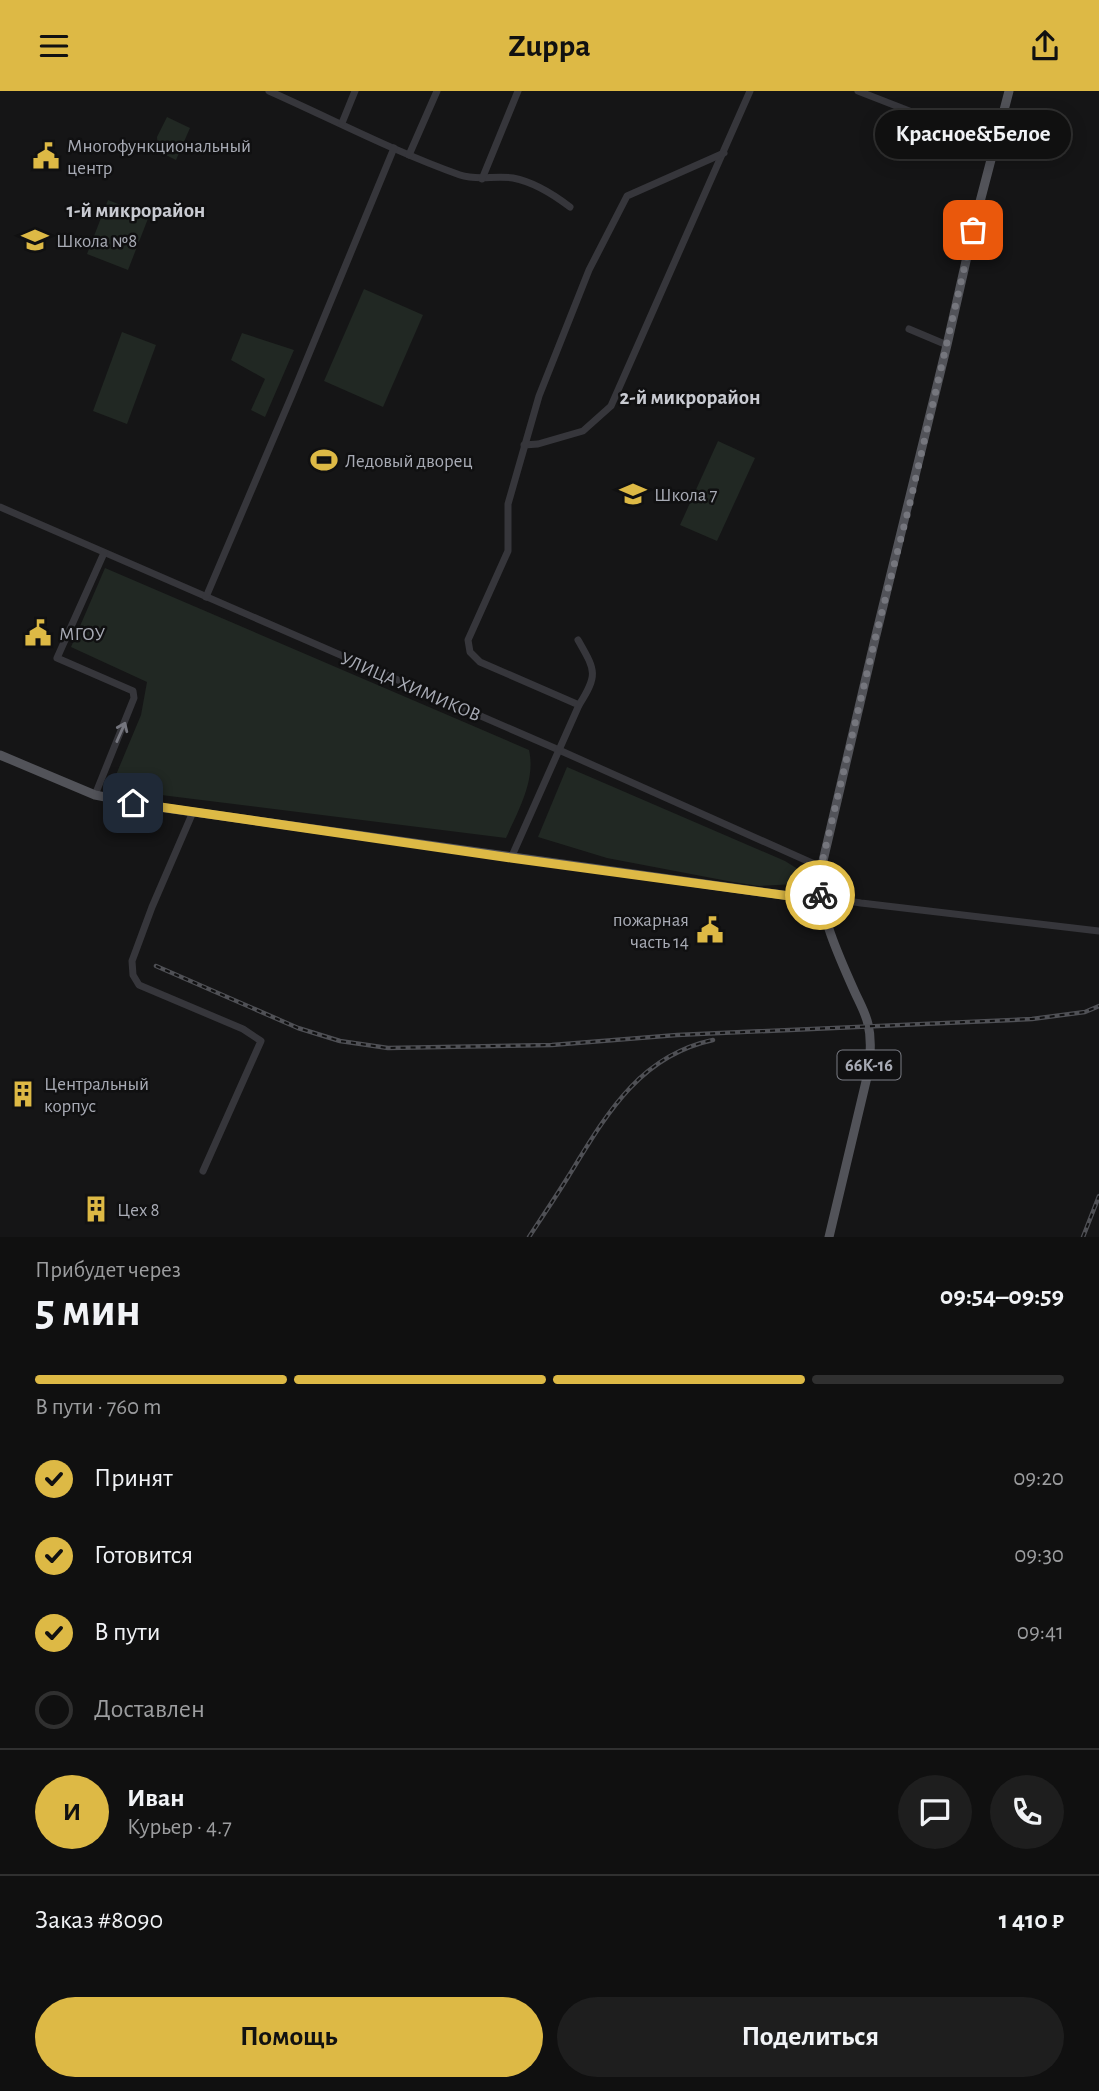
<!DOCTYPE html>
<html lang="ru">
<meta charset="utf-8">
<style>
body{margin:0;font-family:"Alegreya Sans",sans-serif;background:#1e1e1e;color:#f1f3f6;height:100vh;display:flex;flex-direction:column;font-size:26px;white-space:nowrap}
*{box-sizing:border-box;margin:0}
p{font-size:23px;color:#9c9d9f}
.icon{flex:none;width:38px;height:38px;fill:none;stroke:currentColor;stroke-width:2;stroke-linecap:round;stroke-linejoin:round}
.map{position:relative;height:1146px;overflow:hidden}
.sheet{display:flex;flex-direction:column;background:#101010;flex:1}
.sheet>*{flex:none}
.pin{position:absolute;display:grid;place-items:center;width:60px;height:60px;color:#fff;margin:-30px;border-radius:14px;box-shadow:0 4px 10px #0006}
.courier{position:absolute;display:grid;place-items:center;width:70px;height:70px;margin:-35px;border:5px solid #ddb945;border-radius:50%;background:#fff;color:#222;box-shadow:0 2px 9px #0007}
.bubble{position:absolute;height:49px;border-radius:24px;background:#101010;box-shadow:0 4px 18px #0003,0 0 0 2px #303030;font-size:23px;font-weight:600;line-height:49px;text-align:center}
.overview em{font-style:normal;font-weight:600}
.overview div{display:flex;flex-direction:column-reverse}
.overview{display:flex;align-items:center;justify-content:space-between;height:119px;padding:0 35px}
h1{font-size:46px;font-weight:600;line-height:52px}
.bar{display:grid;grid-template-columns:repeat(4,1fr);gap:10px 7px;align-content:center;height:84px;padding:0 35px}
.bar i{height:9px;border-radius:5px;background:#303030}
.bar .selected{background:#ddb945}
.bar p{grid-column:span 4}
.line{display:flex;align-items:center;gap:18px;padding:0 35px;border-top:2px solid #303030}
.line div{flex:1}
.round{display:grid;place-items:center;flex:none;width:74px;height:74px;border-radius:37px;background:#1e1e1e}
ol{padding:0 35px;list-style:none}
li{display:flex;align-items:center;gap:21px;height:77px}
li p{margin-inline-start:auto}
li .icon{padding:7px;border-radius:50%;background:#ddb945;color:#111;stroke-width:4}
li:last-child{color:#9c9d9f}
li i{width:38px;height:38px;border:4px solid #303030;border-radius:50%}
.action{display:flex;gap:14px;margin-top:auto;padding:14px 35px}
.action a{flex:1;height:80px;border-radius:42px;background:#ddb945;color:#111;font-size:28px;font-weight:600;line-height:80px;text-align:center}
.action a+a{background:#1e1e1e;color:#f1f3f6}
header{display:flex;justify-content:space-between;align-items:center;height:91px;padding:0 35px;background:#ddb945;color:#111;font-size:32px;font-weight:600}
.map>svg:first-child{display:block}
</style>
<header><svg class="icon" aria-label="menu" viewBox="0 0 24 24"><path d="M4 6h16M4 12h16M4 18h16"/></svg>Zuppa<svg class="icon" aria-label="share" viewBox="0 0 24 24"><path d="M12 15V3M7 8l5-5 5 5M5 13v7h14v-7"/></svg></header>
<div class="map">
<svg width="1099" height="1146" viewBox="0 0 1099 1146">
<rect width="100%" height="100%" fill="#151516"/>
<g fill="#212823">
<path d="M167,26l23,11 -14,32 -18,-9 -1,-14z"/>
<path d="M108,109l41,16 -21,54 -41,-16z"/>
<path d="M364,198l59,26 -40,92 -59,-26z"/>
<path d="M122,241l34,13 -29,79 -34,-13z"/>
<path d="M242,242l52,17 -29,67 -14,-7 14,-31 -34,-19z"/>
<path d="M718,350l37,17 -38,83 -37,-16z"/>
<path d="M105,477l424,182c7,30 -11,61 -23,88l-361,-45 -32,-11 28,-67 6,-33 -76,-35z"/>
<path d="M567,676l218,94 16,10 -5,13 -37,2 -26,-4 -126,-24 -69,-21z"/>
</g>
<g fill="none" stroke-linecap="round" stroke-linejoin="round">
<g stroke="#36363b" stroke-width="7">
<path d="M269,0c63,28 126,61 191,84 18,6 35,0 53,3 21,4 40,16 57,29"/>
<path d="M858,0l136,53"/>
<path d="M342,32l13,-32"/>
<path d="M409,64l28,-64"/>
<path d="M482,88l36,-88"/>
<path d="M909,238l38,16"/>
<path d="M524,354l14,-1 45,-13 28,-25 139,-315"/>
<path d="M0,416l559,243 262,117"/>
<path d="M206,506l86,-202 102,-247"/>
<path d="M578,549c17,30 21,34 1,65"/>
<path d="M95,704l39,-97 -1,-7 -76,-33 47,-105"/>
<path d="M193,721l-41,95 -20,54 1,14 6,10 104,44 18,12 -58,130"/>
<path d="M511,767l68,-153 -99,-43 -10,-10 -2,-12 40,-89v-47l31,-108 50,-126 38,-74 97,-43"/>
<path d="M820,806l41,6 238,28"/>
</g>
<g stroke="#525359" stroke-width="9">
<path d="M0,664l95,40 56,11 646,91h23"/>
<path d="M829,1146l39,-164c2,-16 4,-33 0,-49 -3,-13 -10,-24 -15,-36 -13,-29 -35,-78 -34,-110l57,-243 71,-290 29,-128 33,-126"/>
</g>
<g stroke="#4f5055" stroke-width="4.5">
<g id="rail">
<path d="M156,875l142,62 42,13 48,7 164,-3 125,-10 355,-16 53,-7 14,-6"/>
<path d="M529,1146c13,-20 26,-39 39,-60 37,-60 70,-121 145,-137"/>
<path d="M1083,1146l16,-41"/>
</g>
</g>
<use href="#rail" stroke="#101011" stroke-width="2" stroke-dasharray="5" stroke-linecap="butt"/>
</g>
<defs><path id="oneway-shaft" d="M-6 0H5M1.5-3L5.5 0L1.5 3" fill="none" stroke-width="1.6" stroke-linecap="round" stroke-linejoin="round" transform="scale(1.75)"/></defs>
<use stroke="#75767e" href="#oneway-shaft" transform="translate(121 641) rotate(-66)"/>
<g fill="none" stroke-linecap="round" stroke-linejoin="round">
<path stroke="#75767d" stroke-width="7" stroke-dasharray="0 12.6" d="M820,804l-1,-10 2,-18 55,-232 33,-128 64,-277"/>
<path stroke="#ddb945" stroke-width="9" d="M133,712l378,55 286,39h23v-2"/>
</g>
<defs>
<g id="civic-bare" transform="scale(2.1)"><path d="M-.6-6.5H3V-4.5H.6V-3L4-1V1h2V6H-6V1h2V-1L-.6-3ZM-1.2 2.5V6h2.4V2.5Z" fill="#ddb945" stroke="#101011" stroke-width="2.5" paint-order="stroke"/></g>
<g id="school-bare" transform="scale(2.1)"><path d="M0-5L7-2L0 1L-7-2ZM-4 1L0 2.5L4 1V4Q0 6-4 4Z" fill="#ddb945" stroke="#101011" stroke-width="2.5" paint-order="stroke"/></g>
<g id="stadium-bare" transform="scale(2.1)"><path d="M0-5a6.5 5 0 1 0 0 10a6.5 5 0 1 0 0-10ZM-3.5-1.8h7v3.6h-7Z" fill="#ddb945" stroke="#101011" stroke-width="2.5" paint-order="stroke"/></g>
<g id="building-bare" transform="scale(2.1)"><path d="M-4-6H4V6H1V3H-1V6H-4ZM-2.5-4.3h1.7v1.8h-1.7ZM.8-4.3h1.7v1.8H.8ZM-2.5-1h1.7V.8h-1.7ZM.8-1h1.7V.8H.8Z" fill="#ddb945" stroke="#101011" stroke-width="2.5" paint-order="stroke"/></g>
</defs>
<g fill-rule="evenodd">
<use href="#civic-bare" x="46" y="65"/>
<use href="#school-bare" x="35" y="149"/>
<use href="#stadium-bare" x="324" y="369"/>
<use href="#school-bare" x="633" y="403"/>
<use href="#civic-bare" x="38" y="542"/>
<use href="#civic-bare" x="710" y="839"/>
<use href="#building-bare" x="23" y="1003"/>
<use href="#building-bare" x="96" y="1118"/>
</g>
<g text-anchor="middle" stroke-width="5" stroke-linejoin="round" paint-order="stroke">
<rect fill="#101011" stroke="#7a7c84" stroke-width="2" x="837.5" y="959.5" width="63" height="29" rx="5"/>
<g font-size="18" font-weight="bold" fill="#a8abb5">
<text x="869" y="980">66К-16</text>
</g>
<g font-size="19" fill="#a8abb5" stroke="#101011" text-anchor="start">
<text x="67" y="61">Многофункциональный<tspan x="67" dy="22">центр</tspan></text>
<text x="56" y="156">Школа №8</text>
<text x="345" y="376">Ледовый дворец</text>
<text x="654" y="410">Школа 7</text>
<text x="59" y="549">МГОУ</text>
<text x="689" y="835" text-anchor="end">пожарная<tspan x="689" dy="22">часть 14</tspan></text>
<text x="44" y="999">Центральный<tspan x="44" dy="22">корпус</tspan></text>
<text x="117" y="1125">Цех 8</text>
</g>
<g font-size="19" fill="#a8abb5" stroke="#101011">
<text transform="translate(411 595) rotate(23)" y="7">УЛИЦА ХИМИКОВ</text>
</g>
<g font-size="21" font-weight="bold" fill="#c8cad1" stroke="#101011">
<text x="136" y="126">1-й микрорайон</text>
<text x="690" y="313">2-й микрорайон</text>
</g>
</g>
</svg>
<div class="pin" style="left:973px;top:139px;background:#ea580c"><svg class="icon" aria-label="bag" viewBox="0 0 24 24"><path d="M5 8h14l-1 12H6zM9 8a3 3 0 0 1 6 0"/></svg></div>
<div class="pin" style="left:133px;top:712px;background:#1f2937"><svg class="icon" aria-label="home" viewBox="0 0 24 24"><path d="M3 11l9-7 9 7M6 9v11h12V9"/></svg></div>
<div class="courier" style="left:820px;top:804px"><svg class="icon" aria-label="bike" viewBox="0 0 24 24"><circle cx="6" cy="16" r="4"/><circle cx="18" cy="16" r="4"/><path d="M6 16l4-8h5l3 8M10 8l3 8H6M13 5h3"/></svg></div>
<div class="bubble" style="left:875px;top:19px;width:196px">Красное&amp;Белое</div>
</div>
<section class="sheet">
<div class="overview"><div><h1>5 мин</h1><p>Прибудет через</p></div><em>09:54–09:59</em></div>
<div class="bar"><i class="selected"></i><i class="selected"></i><i class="selected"></i><i></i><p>В пути · 760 m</p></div>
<ol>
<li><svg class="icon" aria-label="check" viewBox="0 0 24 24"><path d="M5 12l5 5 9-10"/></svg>Принят<p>09:20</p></li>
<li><svg class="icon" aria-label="check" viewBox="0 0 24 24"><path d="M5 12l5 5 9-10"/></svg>Готовится<p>09:30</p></li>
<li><svg class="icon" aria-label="check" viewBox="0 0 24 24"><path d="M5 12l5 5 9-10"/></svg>В пути<p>09:41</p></li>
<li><i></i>Доставлен</li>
</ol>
<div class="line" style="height:126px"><b class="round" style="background:#ddb945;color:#111">И</b><div><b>Иван</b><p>Курьер · 4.7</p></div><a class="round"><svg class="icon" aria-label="chat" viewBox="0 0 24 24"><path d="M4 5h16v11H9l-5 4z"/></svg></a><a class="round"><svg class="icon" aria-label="phone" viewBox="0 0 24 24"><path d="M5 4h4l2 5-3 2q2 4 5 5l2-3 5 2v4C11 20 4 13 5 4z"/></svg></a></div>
<div class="line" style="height:91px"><div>Заказ #8090</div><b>1 410 ₽</b></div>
<div class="action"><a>Помощь</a><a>Поделиться</a></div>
</section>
